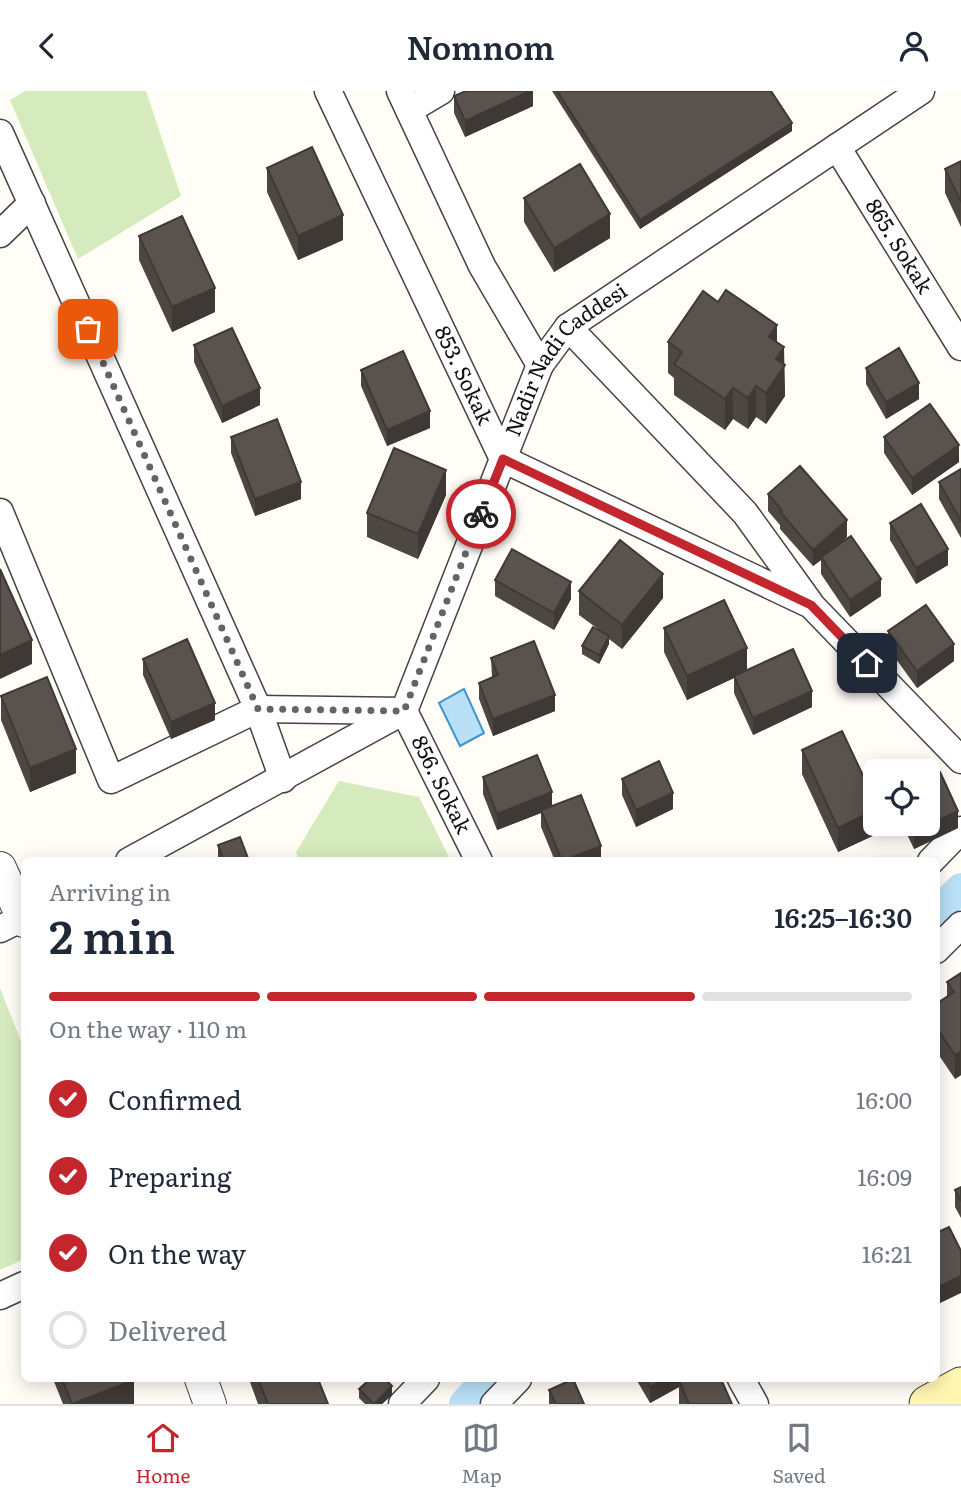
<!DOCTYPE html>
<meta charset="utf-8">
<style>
body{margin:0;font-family:Literata,serif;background:#f6f6f7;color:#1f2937;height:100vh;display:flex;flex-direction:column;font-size:26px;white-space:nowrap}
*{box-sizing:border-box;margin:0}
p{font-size:23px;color:#747a83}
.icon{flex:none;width:38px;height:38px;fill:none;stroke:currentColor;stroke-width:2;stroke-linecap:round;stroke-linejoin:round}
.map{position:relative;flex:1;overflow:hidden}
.sheet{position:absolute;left:21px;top:766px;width:919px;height:525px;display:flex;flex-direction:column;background:#fff;border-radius:10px;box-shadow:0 4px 18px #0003}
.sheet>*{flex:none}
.tools{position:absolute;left:863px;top:668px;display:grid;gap:14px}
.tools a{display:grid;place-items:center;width:77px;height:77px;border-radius:10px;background:#fff;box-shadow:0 4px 18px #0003;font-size:35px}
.pin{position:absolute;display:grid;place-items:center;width:60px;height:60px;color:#fff;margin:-30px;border-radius:14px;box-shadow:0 4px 10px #0006}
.courier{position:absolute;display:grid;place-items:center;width:70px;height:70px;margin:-35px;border:5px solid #c4262e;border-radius:50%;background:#fff;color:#222;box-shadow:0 2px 9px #0007}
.head em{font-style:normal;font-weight:600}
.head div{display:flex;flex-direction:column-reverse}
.head{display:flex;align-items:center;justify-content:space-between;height:119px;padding:0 28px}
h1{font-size:46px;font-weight:600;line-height:52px}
.bar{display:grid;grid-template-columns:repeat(4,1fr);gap:10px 7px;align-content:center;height:84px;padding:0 28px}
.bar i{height:9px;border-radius:5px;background:#e0e1e3}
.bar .selected{background:#c4262e}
.bar p{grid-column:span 4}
ol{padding:0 28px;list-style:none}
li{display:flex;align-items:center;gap:21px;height:77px}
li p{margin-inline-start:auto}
li .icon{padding:7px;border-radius:50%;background:#c4262e;color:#fff;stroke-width:4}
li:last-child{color:#747a83}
li i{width:38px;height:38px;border:4px solid #e0e1e3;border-radius:50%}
header{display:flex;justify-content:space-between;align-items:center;height:91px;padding:0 28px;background:#fff;font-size:32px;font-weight:600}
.tabs{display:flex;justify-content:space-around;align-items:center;height:98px;border-top:2px solid #e0e1e3;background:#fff;font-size:19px;color:#747a83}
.tabs a{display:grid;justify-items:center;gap:4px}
.tabs .selected{color:#c4262e}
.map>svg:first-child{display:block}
</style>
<header><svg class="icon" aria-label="back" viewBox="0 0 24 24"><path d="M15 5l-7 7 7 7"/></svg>Nomnom<svg class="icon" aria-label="person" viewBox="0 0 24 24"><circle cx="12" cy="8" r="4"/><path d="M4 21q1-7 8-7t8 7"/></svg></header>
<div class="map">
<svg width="961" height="1313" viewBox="0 0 961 1313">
<rect width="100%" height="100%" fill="#fffdf5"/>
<g fill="#d5ebbd">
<path d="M25,0h121l35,105 -103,63 -68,-159z"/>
<path d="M339,690l80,16 32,64h-151l-4,-9z"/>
<path d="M0,897l24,61v210l-24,11z"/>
</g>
<path fill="#b9e0f7" stroke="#3f96cf" stroke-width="2" d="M464,598l20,44 -24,13 -21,-43z"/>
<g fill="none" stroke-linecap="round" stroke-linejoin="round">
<g stroke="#b9e0f7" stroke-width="30">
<path d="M936,821l25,-24"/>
<path d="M464,1313l23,-25"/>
</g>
<g stroke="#444" stroke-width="29">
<g id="minor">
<path id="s1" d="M328,0l175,368 308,146 150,155"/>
<path d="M400,0l82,175 58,99"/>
<path d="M409,19l32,-19"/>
<path d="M0,42l258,576 25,70"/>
<path id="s2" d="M837,56l124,200"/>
<path d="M0,143l32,-31"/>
<path d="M568,236l177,186 65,90"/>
<path id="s3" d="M0,421l111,268 147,-71 146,2 75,150"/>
<path id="s4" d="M129,770l275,-150 136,-346 28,-38 353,-236"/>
<path d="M931,770l30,-31"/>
<path d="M0,838l24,-12"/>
<path d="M936,859l25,-25"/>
<path d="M0,1205l24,-11"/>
<path d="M741,1288l14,25"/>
<path d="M402,1313l24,-25"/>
<path d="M494,1313l24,-25"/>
</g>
</g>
<g stroke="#444" stroke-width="34">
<g id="tertiary">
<path d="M0,777l24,53"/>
<path d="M201,1288l9,25"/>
</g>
</g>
<g stroke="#333" stroke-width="39">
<path id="secondary" d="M928,1313l33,-18"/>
</g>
<use href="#minor" stroke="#fff" stroke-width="26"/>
<use href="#tertiary" stroke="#fff" stroke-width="32"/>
<use href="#secondary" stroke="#fff6b0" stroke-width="37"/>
</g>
<g fill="#4d4742">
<path d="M533,0v15l-68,31 -11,-24v-17z"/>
<path d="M552,0h219l21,40 -152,98z"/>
<path d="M961,70v66l-16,-34v-24z"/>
<path d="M267,77l76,72 -45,20 -31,-68z"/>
<path d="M524,107l86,40 -56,34 -30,-50z"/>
<path d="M139,145l76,76 -43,20 -33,-72z"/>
<path d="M668,251l109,1 7,21 1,32 -19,28 -10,-7 -8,12 -15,-10 -8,11 -51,-35v-17l-6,-5z"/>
<path d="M194,254l66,60 -38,18 -28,-61z"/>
<path d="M866,277l53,31 -33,20 -20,-35z"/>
<path d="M361,279l69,58 -43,18 -26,-60z"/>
<path d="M231,346l70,62 -46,17 -24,-63z"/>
<path d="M884,346l75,25 -47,33 -28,-42z"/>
<path d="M961,378v69l-22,-39v-17z"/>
<path d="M768,403l79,43 -11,10 45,49 -31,21 -29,-43v-14l-8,6 -33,-37v-4l-12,-14z"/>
<path d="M446,404l-28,64 -51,-22v-24z"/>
<path d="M890,432l58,42 -32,19 -26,-44z"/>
<path d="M495,489l76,19 -17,31 -59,-34z"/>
<path d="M579,500l84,7 -41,51 -13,-10v5l-10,20 -17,-10v-8l16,-17 -19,-14z"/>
<path d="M664,537l83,42 65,37 -59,28 -19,-42v-15l-47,22 -23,-48z"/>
<path d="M888,540l66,30 -37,27 -29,-40z"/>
<path d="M491,567l64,53 -62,25 -14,-37v-16l13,-6z"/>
<path d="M143,568l72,61 -44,19 -28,-64z"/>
<path d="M1,605l75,77 -46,19 -29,-72z"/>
<path d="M802,659l77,74v9l-41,19 -36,-78z"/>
<path d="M483,686l69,29 49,55h-46l-14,-34v-14l-44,17 -14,-36z"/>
<path d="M622,688l51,30 -37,18 -14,-32z"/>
<path d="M902,733h26l30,4 -44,21z"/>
<path d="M218,754l31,16h-31z"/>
<path d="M961,882v102l-6,4 -19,-28v-47l11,-7v-15z"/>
<path d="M961,1096v31l-6,-11v-17z"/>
<path d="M53,1288h81v25h-71z"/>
<path d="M250,1288h68l10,25h-70l-8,-22z"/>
<path d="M636,1288h85l11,25h-53v-17l-29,16z"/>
<path d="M359,1298l33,6 -10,9h-17l-6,-6z"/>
<path d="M549,1299l35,14h-35z"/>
</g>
<g fill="#3f3936">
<path d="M530,0h3v15l-68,31v-16z"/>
<path d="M792,32v8l-152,98v-9z"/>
<path d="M610,123v24l-56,34v-24z"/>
<path d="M343,124v25l-45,20v-24z"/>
<path d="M215,197v24l-43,20v-25z"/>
<path d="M777,234v31l-8,-19z"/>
<path d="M784,256l1,49 -19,28v-31l10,-34z"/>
<path d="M919,292v16l-33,20v-17z"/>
<path d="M756,295v31l-8,12v-31z"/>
<path d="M260,297v17l-38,18v-17z"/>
<path d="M733,297v31l-8,11v-31z"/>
<path d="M430,320v17l-43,18v-16z"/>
<path d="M959,354v17l-47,33v-17z"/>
<path d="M446,379v25l-28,64v-25z"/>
<path d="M301,391v17l-46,17v-17z"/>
<path d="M847,429v17l-25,22 -1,-2v3l-8,6v-16z"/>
<path d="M948,458v16l-32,19v-16z"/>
<path d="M663,483v24l-41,51v-24z"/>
<path d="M881,488v17l-31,21v-17z"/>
<path d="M571,491v17l-17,31v-17z"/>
<path d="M609,545v8l-10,20v-9z"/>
<path d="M32,549v24l-32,15v-24z"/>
<path d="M954,553v17l-37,27v-17z"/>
<path d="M747,557v24l-13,4v2l-47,22v-24z"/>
<path d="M812,600v16l-59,28v-17z"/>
<path d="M555,604v16l-62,25v-17z"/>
<path d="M215,612v17l-44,19v-17z"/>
<path d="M76,658v24l-46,19v-24z"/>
<path d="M552,701v16l-11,2v3l-44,17v-16z"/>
<path d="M673,702v16l-37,18v-17z"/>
<path d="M875,719v14h4v9l-41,19v-24z"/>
<path d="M958,720v17l-44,21v-17z"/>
<path d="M601,755v15h-39z"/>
<path d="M961,960v24l-6,4v-24z"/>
<path d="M961,1185v17l-25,12v-17z"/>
<path d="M664,1288h23l-8,2v6l-29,16v-16z"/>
<path d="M134,1289v24h-60z"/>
<path d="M392,1295v9l-10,9h-8z"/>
</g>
<g fill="#5a524d" stroke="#3f3936" stroke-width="2">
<path d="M466,0h64l-65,30 -11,-25z"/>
<path d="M557,0h214l21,32 -152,97z"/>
<path d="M312,56l31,68 -45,21 -31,-68z"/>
<path d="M961,70v41l-16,-33z"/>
<path d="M580,73l30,50 -56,34 -30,-50z"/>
<path d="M182,125l33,72 -43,19 -33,-71z"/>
<path d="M726,199l51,35 -8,12 15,10 -8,12 9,6 -19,28 -10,-7 -8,12 -15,-10 -8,11 -51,-35 8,-12 -14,-10 35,-51 15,11z"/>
<path d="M232,237l28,60 -38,18 -28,-61z"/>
<path d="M899,257l20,35 -33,19 -20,-34z"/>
<path d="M403,260l27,60 -43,19 -26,-60z"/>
<path d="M930,313l29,41 -47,33 -28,-41z"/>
<path d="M277,328l24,63 -46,17 -24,-62z"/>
<path d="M394,357l52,22 -28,64 -51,-21z"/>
<path d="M800,375l47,54 -34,30 -33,-38 2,-2 -14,-16z"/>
<path d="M961,378v52l-22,-39z"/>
<path d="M921,413l27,45 -32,19 -26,-45z"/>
<path d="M851,445l30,43 -31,21 -29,-43z"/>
<path d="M620,449l43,34 -41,51 -43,-34z"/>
<path d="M512,458l59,33 -17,31 -59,-33z"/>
<path d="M0,478l32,71 -32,15z"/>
<path d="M724,509l23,48 -60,28 -23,-48z"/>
<path d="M926,514l28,39 -37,27 -29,-40z"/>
<path d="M593,536l16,9 -10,19 -17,-9z"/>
<path d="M187,548l28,64 -44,19 -28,-63z"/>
<path d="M534,550l21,54 -62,24 -14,-36 19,-8 -7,-17z"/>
<path d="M793,558l19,42 -59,27 -19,-42z"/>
<path d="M47,586l29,72 -46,19 -29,-72z"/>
<path d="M842,640l33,70v9l-37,18 -36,-78z"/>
<path d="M537,664l15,37 -55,22 -14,-37z"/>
<path d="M659,670l14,32 -37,17 -14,-31z"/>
<path d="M940,681l18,39 -44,21 -4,-8h18v-46z"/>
<path d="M581,704l20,51 -39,15 -21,-51z"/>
<path d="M240,746l9,24h-25l-6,-16z"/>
<path d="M961,882v78l-6,4 -19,-28v-23l18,-12 -7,-10z"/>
<path d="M961,1096v14l-6,-11z"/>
<path d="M949,1136l12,24v25l-25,12v-55z"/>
<path d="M62,1288h72v1l-62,24z"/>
<path d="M258,1288h60l10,25h-60z"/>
<path d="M370,1288h15l7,7 -18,18 -15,-15z"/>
<path d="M573,1288l11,25h-28l-7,-14z"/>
<path d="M646,1288h18l-14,8z"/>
<path d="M684,1288h37l11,25h-43l-10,-23z"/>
</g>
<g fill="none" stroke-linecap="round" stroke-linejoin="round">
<path stroke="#646461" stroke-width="7" stroke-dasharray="0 12.6" d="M88,238l170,380 146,2 77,-197"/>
<path stroke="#c4262e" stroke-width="9" d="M481,423l22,-55 308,146 56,58"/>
</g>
<g text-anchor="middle" stroke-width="7" stroke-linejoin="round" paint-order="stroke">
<g font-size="21" fill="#111" stroke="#fff">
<text dy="7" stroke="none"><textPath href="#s2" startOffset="117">865. Sokak</textPath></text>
<text dy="7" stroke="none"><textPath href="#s4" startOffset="705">Nadir Nadi Caddesi</textPath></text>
<text dy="7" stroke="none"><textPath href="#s1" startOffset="315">853. Sokak</textPath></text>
<text dy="7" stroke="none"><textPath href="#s3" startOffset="682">856. Sokak</textPath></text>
</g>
</g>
</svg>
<div class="tools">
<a><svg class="icon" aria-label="locate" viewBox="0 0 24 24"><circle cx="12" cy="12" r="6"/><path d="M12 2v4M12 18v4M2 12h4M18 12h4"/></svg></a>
</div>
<div class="pin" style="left:88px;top:238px;background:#ea580c"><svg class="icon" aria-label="bag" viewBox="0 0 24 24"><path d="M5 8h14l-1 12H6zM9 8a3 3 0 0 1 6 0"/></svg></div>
<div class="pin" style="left:867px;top:572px;background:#1f2937"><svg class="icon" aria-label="home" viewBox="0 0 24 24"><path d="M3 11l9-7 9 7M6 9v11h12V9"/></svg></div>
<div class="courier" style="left:481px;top:423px"><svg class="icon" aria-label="bike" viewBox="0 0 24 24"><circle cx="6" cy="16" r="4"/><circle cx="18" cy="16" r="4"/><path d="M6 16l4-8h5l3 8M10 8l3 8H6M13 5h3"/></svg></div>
<section class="sheet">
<div class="head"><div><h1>2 min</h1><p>Arriving in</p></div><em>16:25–16:30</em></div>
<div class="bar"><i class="selected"></i><i class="selected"></i><i class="selected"></i><i></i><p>On the way · 110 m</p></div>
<ol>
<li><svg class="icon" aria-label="check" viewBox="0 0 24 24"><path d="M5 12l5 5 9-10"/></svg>Confirmed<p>16:00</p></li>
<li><svg class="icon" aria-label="check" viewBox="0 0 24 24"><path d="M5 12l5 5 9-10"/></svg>Preparing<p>16:09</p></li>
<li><svg class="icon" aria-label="check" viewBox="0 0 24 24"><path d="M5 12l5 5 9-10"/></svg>On the way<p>16:21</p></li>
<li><i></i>Delivered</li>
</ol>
</section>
</div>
<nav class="tabs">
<a class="selected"><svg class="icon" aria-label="home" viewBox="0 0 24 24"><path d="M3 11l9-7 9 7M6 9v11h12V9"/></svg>Home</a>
<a><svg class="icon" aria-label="map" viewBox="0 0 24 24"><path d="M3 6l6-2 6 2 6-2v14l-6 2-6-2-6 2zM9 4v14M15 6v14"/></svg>Map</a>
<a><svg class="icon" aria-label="saved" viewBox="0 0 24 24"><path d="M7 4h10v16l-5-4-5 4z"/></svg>Saved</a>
</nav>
